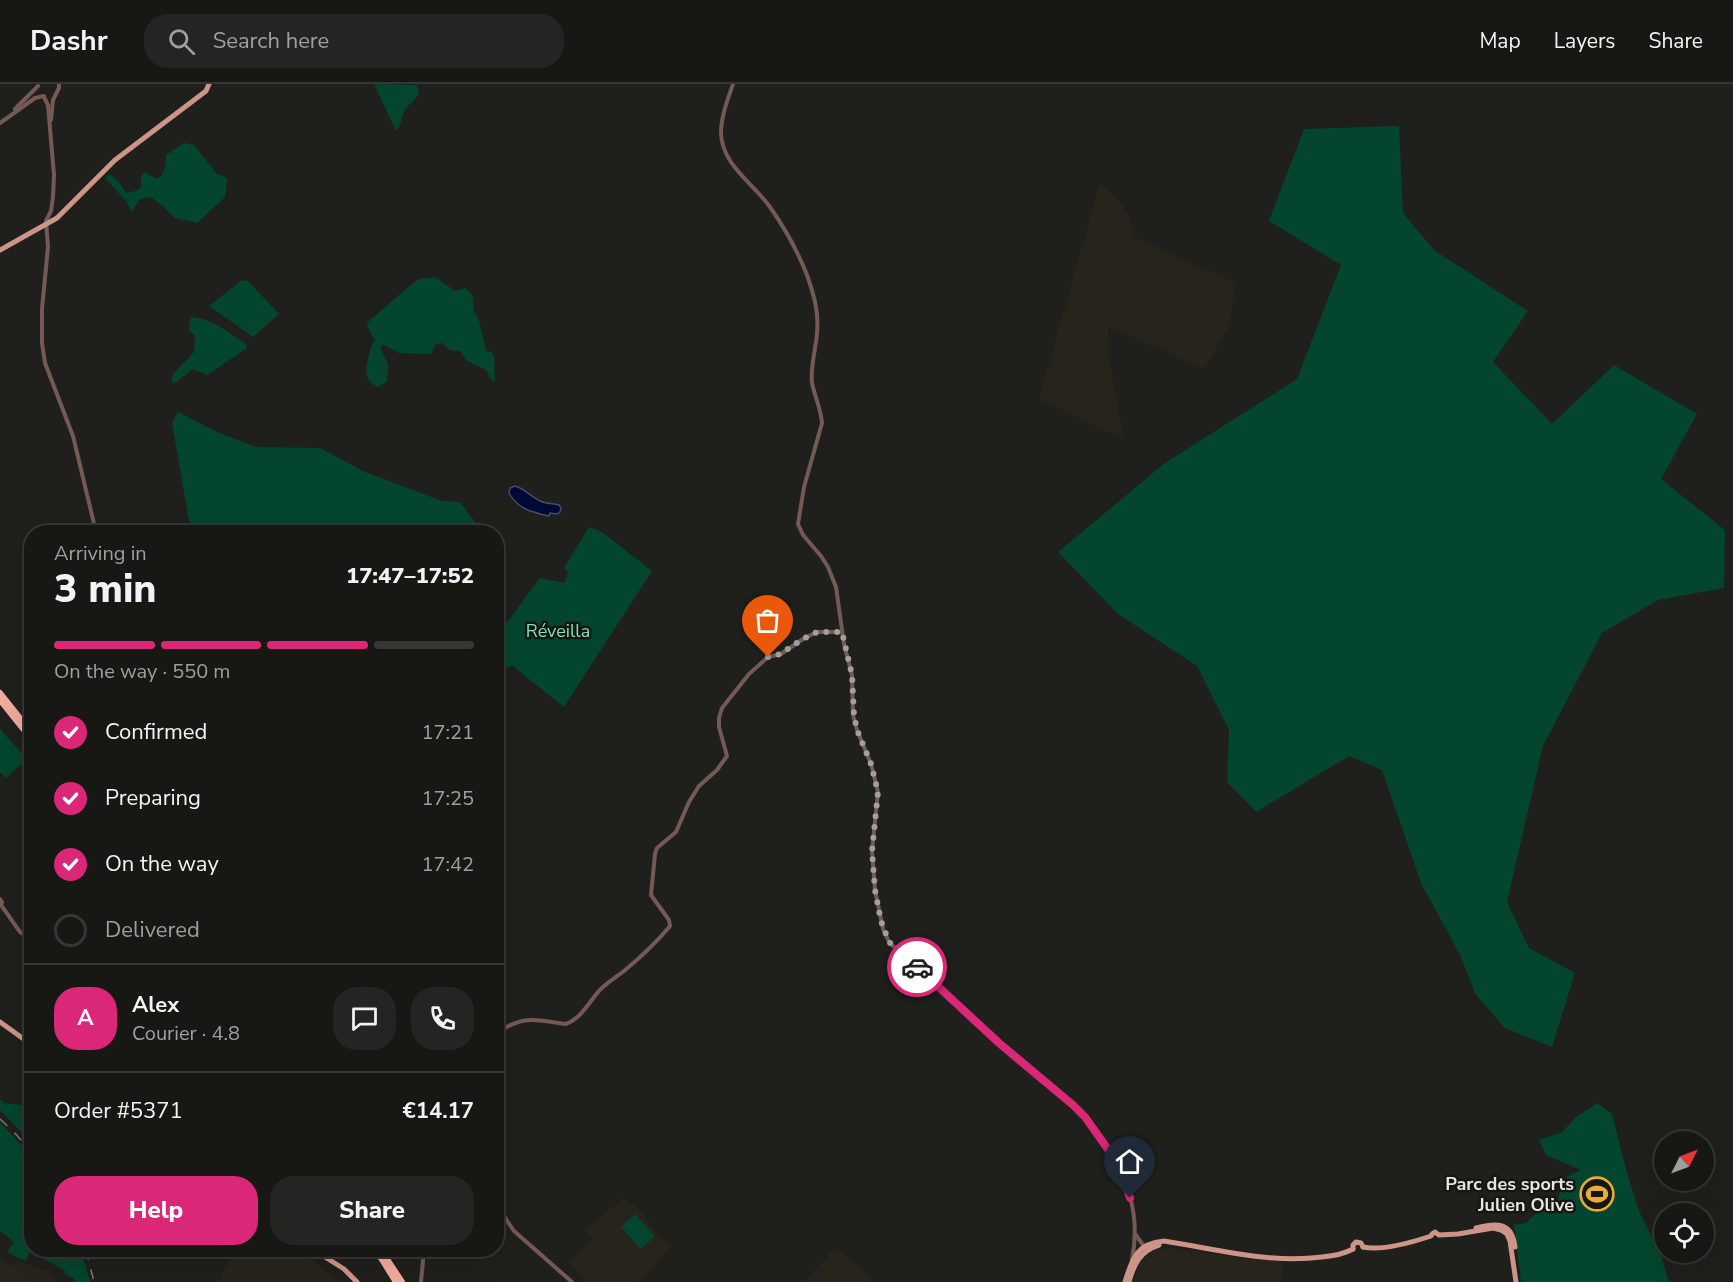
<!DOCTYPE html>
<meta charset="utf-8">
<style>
body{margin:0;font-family:"Nunito Sans",sans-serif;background:#242422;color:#f1f3f6;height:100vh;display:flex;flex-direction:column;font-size:22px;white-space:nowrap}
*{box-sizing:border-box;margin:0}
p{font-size:20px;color:#9e9fa0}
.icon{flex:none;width:33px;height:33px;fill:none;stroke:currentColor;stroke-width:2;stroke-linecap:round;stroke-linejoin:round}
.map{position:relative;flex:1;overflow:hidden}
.panel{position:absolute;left:24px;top:441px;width:480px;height:732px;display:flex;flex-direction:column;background:#171714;border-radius:24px;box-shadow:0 6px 24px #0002,0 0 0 2px #363634}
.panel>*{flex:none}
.needle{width:39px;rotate:48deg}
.controls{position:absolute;left:1654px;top:1047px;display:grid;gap:12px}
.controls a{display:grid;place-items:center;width:60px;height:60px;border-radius:50%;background:#171714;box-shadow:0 6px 24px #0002,0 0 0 2px #363634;font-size:30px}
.pin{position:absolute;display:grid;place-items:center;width:51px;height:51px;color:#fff;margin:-62px -26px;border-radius:50% 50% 50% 0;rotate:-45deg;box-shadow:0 0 6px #0007}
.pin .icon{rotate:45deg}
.courier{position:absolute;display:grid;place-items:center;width:60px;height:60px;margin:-30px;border:4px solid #db2777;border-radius:50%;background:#fff;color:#222;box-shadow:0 2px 8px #0007}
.summary em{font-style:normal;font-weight:800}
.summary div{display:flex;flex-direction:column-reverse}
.summary{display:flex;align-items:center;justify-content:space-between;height:102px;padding:0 30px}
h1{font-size:39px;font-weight:800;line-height:45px}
.bar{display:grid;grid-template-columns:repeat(4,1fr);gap:9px 6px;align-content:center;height:72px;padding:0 30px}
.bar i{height:8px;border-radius:4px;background:#363634}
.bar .on{background:#db2777}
.bar p{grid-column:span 4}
.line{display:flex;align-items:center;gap:15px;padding:0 30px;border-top:2px solid #363634}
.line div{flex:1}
.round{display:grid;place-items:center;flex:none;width:63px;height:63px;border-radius:24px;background:#242422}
ol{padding:0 30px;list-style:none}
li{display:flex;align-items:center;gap:18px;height:66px}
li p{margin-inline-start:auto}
li .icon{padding:6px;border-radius:50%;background:#db2777;color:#fff;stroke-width:4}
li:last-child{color:#9e9fa0}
li i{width:33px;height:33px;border:3px solid #363634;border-radius:50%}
.action{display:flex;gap:12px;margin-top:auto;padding:12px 30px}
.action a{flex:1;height:69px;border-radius:24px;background:#db2777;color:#fff;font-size:24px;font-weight:800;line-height:69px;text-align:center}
.action a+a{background:#242422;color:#f1f3f6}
header{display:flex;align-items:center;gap:36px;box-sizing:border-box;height:84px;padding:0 30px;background:#171714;border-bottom:2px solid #363634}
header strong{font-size:28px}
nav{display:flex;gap:33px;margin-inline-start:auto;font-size:21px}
.search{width:420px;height:54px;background:#242422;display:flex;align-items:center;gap:15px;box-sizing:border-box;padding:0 21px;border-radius:24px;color:#9e9fa0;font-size:22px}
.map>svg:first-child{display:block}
</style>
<header>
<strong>Dashr</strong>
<div class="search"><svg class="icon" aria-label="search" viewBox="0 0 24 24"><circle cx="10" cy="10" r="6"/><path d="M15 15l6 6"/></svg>Search here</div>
<nav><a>Map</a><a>Layers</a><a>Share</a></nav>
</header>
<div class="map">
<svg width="1733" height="1198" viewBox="0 0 1733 1198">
<rect width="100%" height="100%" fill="#1f1f1b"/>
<g fill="#27251b">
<path d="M1100,100l22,20 8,14 5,19 101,46 -8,46 -24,40 -96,-43 1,33 15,80 -85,-40z"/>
<path d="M624,1114l5,6 5,-1 26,34 12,9 -33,36h-56v-3l-14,-17 23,-23 -6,-10z"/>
<path d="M835,1164l38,30 -4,4h-64z"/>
<path d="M1168,1164l14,1 52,8 50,5 -3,20h-148l6,-18 6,-7 7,-6z"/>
<path d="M232,1166h67l41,32h-121z"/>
<path d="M0,1175l11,7 6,-5 30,10 5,3 4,8h-56z"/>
</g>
<g fill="#04452f">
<path d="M374,0l43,1 2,9c-4,6 -10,10 -13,15 -5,6 -3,14 -10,22z"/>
<path d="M1399,42l4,87 31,37 94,61 -35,51 59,62 62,-59 83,49 -36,65 64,51 -1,58 -66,12 -56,33 -59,113 -36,156 22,46 46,25 -23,74 -47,-19 -29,-33 -16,-40 -39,-72 -39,-113 -33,-14 -93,56 -29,-30 2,-52 -32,-64 -79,-52 -60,-62 107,-89 132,-84 44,-114 -72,-44 35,-92z"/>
<path d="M184,59l10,2 23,29 10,4 -1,15 -2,5 -27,25 -22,-5 -11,-11 -13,-10 -11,2 -9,13 -4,-10 -22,-24 4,-4c8,5 12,11 17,19l10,-2 5,-4v-11l3,-4 13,7c9,-5 8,-14 9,-24z"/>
<path d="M435,193l20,14 10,-3 8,8 1,15 5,9 7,31 6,1 2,5 1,25 -4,-3 -5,-9 -20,-10 -6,-9 -10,-1 -8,-7 -6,1 -5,10 -32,-1 -15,-8 -4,2c7,17 10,14 7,34l-9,6c-13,-6 -13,-15 -10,-28 2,-7 2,-12 7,-18l-8,-15 1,-4 38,-33 13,-10z"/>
<path d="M242,196l6,1 31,33 -26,23 -44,-31z"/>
<path d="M190,233c21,1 38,15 56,27l1,4 -40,27 -14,-6 -18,14 -4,-2 2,-7 21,-22 1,-16 -6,-6z"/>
<path d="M178,328l41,21 37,14 64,1 45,24 77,29 18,1 23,30h-292l-19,-109z"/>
<path d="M589,443l13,5 50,39 -88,136 -49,-39v-2l-14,3 -4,-1v-33l43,-57 25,5 3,-11 -4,-4z"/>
<path d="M0,645l27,30 -21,19 -6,-6z"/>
<path d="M0,1015l4,4 27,3v36l-31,-32z"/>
<path d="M1597,1019l15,11 17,66 10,31 22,44 8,27h-148l-7,-57 12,-2 8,-8 24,-15 2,-8 7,-15 14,-7 -35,-15 -7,-15 23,-8 14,-15z"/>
<path d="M0,1038l31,34 1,94h49l9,32h-15l-1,-3 -10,-6 1,-2 -34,-20 -6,10 -18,-9 7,-10 -14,-11z"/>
<path d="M635,1130l20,22 -14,13 -20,-22z"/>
</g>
<path fill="#000933" stroke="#454b68" stroke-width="1.5" d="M515,402c9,2 16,11 25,15 6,3 12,2 19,4l2,3 -1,4 -3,2 -7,-1 -1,3c-18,-4 -31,-7 -40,-23l1,-5z"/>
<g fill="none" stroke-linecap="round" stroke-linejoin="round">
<g stroke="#755954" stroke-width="4">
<path d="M733,0c-5,15 -12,32 -12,49 1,32 32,50 49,74 14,20 28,45 37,68 7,20 12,37 10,58 -1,16 -7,34 -5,50 3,14 9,26 10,40l-18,64 -6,37 5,11 18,21 7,11 8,20 8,57 8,31 1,40 4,15 14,34 7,28 -6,59 3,39 8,39 6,13 6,6c35,31 69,64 104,96 24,21 50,39 74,61 12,10 18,23 27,36 28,37 41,72 32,119"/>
<path d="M44,13l4,8 6,70 -1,22 -2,14 -5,10 2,26 -6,62v34l3,20 28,73 23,96"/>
<path d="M15,25l23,-23"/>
<path d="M51,36l2,-20 6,-12v-4"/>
<path d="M0,39l35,-25 9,-2"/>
<path d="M0,815l2,3 -1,3 19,27 12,9"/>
<path d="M496,950c27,-20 39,-14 70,-10 15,-6 22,-20 32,-32 7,-8 17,-14 26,-21 17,-14 32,-28 46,-45l-1,-6 -18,-25 4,-41 2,-6 19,-16 13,-30 10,-16 18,-16 10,-14 -8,-29v-9l3,-10 27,-34 19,-17 13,-3 22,-15 14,-7h25"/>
<path d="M496,1120l18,27 58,51"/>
<path d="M1136,1151l9,13"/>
<path d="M421,1198l3,-32"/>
</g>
<g stroke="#cd9488" stroke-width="5">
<path d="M0,166l57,-32 58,-58 91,-69 3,-7"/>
<path d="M0,938l32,23"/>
<path d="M1476,1144c20,-5 36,-7 39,19"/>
<path d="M1363,1163c19,4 50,-5 68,-11l1,-2 3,-2 4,3 19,-1 35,-6 8,2 6,4 3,7 6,41"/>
<path d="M1353,1165v-4l3,-3 5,1 2,4"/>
<path d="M314,1166l30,19 13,13"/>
<path d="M1125,1198c7,-23 12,-39 39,-41 53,8 105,23 158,16 11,-1 22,-3 31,-8"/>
<path d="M1129,1198c5,-18 11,-31 30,-37"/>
</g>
<g stroke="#f0ab9d" stroke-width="6">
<path d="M0,609l32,40"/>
<path d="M0,616l32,40"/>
<path d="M376,1166l20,32"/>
<path d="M381,1166l21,32"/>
</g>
<g stroke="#7c7c78" stroke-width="1.5" stroke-dasharray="10 10" stroke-linecap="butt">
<path d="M0,1035l11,10 21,23"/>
<path d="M86,1166l8,32"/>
</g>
</g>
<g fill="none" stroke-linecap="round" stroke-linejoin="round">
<path stroke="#a0a09c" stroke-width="6" stroke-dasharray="0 10.8" d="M768,573l12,-3 23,-15 14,-7h25l10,43 2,40 3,15 14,34 7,28 -6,59 3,39 6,31 8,21 28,25"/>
<path stroke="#db2777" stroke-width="8" d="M917,883l82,76 74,62 12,12 25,35 11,19 9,27"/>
</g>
<defs>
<g id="stadium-ring" transform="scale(1.725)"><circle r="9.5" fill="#161612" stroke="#e8ab37" stroke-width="1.5"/><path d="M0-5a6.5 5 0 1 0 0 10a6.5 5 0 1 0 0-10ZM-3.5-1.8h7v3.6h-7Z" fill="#e8ab37"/></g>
</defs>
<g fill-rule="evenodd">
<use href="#stadium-ring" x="1597" y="1110"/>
</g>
<g text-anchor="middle" stroke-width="5" stroke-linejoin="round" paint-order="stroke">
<g font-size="18" fill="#7fe3b7" stroke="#161612">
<text x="558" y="553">Réveilla</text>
</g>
<g font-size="18" font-weight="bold" fill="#e5e5e2" stroke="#161612" text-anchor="end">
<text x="1574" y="1106">Parc des sports<tspan x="1574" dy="21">Julien Olive</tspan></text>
</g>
</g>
</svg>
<div class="controls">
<a><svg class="needle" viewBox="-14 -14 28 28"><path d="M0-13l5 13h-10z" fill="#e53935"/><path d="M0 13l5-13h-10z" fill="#9e9fa0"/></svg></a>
<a><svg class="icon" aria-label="locate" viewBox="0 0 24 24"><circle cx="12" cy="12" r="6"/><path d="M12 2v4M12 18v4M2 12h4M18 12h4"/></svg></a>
</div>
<div class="pin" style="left:768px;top:573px;background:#ea580c"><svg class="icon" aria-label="bag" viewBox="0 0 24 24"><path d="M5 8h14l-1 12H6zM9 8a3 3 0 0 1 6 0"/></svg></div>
<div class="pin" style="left:1130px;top:1114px;background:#1f2937"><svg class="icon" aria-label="home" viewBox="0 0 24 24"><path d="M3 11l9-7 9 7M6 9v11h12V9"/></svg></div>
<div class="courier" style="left:917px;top:883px"><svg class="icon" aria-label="car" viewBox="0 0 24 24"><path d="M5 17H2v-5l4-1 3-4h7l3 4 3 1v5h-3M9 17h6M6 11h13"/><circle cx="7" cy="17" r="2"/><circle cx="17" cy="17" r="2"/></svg></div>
<section class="panel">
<div class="summary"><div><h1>3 min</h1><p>Arriving in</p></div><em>17:47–17:52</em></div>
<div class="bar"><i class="on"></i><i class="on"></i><i class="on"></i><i></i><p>On the way · 550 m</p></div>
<ol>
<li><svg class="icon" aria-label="check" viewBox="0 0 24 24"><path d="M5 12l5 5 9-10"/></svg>Confirmed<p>17:21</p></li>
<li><svg class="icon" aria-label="check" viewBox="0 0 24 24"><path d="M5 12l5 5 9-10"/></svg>Preparing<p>17:25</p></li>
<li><svg class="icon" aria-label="check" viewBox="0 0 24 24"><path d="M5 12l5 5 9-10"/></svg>On the way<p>17:42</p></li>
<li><i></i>Delivered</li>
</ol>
<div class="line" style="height:108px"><b class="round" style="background:#db2777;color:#fff">A</b><div><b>Alex</b><p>Courier · 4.8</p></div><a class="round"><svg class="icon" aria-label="chat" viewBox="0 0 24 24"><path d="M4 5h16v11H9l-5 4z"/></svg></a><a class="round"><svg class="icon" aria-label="phone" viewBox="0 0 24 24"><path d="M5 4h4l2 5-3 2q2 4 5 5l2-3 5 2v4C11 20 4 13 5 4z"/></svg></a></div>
<div class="line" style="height:78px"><div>Order #5371</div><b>€14.17</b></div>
<div class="action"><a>Help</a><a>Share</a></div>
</section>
</div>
